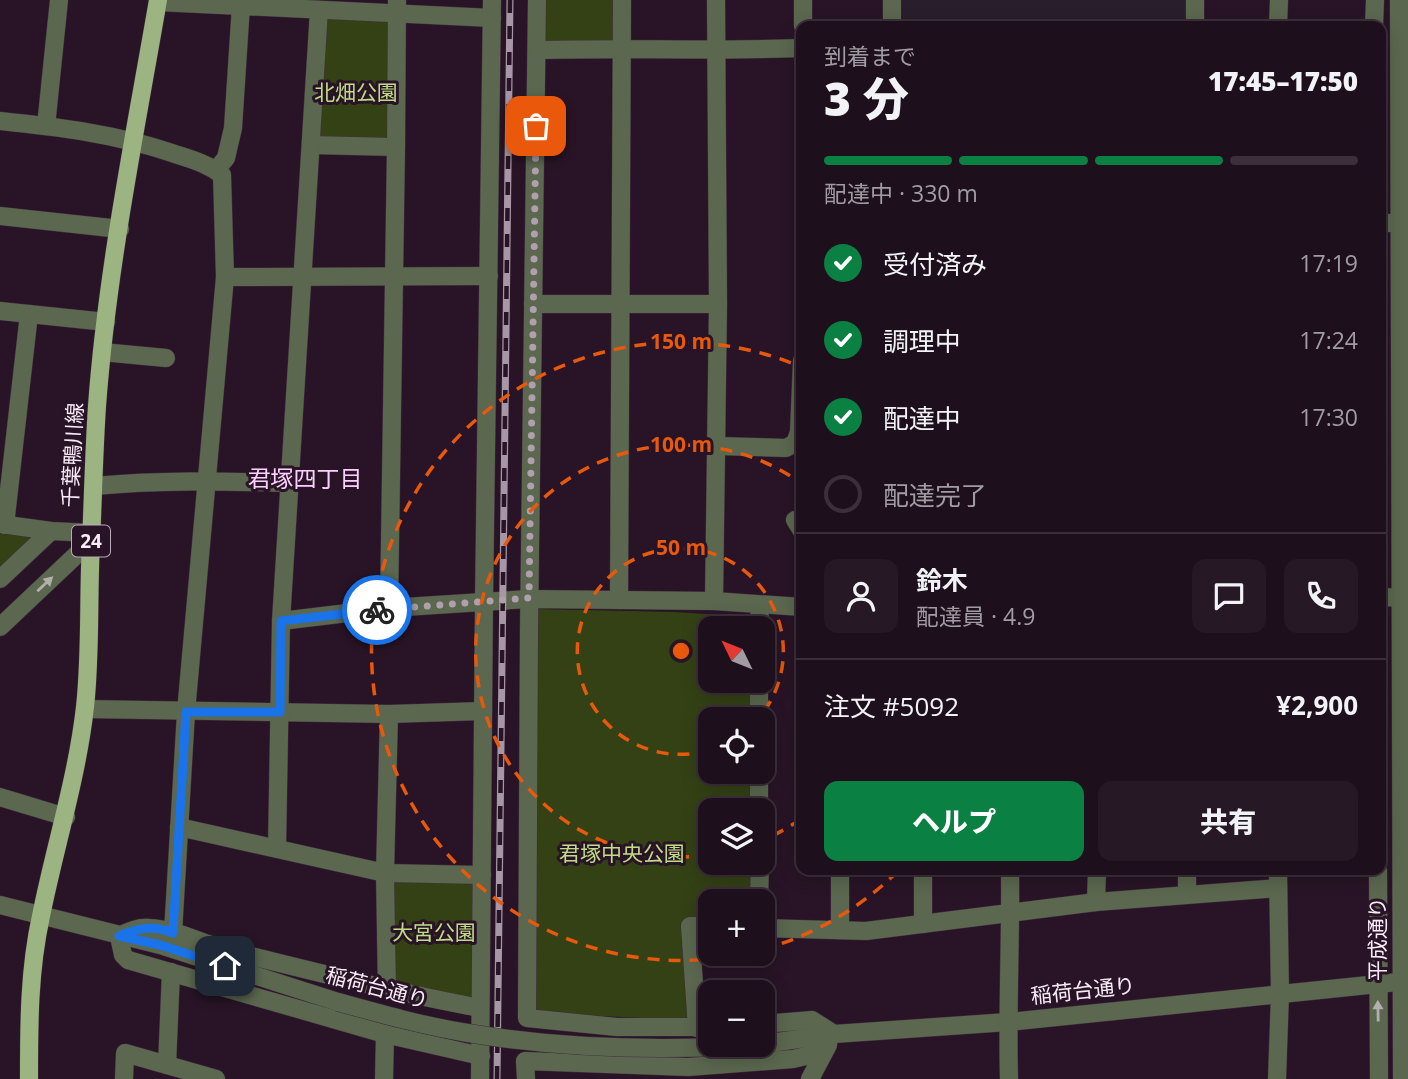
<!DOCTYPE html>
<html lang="ja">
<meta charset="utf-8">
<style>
body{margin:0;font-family:"Open Sans","Noto Sans JP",sans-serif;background:#261825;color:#f1f3f6;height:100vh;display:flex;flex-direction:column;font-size:26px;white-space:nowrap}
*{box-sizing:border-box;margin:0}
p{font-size:23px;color:#a19ca3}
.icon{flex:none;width:38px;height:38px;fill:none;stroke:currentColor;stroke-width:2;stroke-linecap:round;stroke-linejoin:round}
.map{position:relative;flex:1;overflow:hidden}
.sheet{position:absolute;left:796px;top:21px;width:590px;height:854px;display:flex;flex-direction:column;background:#1e0f1c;border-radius:14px;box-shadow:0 4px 18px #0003,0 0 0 2px #3c2f3b}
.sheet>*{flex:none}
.needle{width:46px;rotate:313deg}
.buttons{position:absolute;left:698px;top:616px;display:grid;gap:14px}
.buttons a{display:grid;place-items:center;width:77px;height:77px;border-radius:14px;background:#1e0f1c;box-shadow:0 4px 18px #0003,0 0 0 2px #3c2f3b;font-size:35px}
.pin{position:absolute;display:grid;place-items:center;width:60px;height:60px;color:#fff;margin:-30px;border-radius:14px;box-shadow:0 4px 10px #0006}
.courier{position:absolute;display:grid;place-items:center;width:70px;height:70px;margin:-35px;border:5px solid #1a73e8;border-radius:50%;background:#fff;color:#222;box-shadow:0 2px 9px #0007}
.overview em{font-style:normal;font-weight:800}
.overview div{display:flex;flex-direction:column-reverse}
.overview{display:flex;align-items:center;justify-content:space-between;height:119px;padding:0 28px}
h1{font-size:46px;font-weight:800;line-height:52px}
.bar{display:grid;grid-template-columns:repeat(4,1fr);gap:10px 7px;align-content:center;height:84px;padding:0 28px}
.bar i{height:9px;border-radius:5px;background:#3c2f3b}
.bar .active{background:#0b8043}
.bar p{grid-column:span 4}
.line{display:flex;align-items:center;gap:18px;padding:0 28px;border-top:2px solid #3c2f3b}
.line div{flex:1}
.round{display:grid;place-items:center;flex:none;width:74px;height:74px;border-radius:14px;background:#261825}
ol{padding:0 28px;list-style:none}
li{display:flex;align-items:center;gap:21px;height:77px}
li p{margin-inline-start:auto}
li .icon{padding:7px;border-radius:50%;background:#0b8043;color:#fff;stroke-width:4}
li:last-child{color:#a19ca3}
li i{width:38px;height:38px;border:4px solid #3c2f3b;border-radius:50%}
.action{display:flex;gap:14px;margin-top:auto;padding:14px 28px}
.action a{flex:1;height:80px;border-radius:14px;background:#0b8043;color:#fff;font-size:28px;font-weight:800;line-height:80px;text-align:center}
.action a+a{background:#261825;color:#f1f3f6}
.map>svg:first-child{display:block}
</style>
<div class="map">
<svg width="1408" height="1079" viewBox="0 0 1408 1079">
<rect width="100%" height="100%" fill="#281426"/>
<path fill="#291e2c" d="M902,0h285v26h-284z"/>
<g fill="#344115">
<path d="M543,0h73v37l-4,5 -65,2 -5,-6z"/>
<path d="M330,17l59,2 2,117 -5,5 -64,-1 -4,-5 7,-115z"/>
<path d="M0,526l51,5 -51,48z"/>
<path d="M539,609l135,3 79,5v11h-43v53h43v38h-43v53h43v38h-43v53h44v38h-44v20l-27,-1 9,95 -7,5 -148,-7 -5,-5 4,-395z"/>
<path d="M385,873l97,2 -2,133 -93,-17z"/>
</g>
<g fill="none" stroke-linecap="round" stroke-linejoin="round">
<g stroke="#412e3f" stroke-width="19">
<g id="minor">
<path d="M537,0l-8,630 -2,388 90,9h93"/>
<path d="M892,0v26"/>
<path d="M1399,0l3,1079"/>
<path d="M158,2l334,16"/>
<path d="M803,26v-26"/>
<path d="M1195,26v-26"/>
<path d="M1278,26l1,-26"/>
<path d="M1374,26l1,-26"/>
<path d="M537,50c88,-2 176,1 265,-2"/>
<path d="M0,121c58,6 116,13 172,32 18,6 35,10 50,22l3,102 -39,435 -13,221"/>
<path d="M46,126l13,-126"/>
<path d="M311,145l85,2"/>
<path d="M216,170l10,-12 7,-30 8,-123"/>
<path d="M0,216l120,13"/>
<path d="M1381,223h27"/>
<path d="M225,277l264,-1"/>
<path d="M533,304h185"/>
<path d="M0,311l106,11"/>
<path d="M102,352l64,6"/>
<path d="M717,446l69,2 9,-5 4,-11 3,-71"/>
<path d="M94,486c65,-6 129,-5 194,-3"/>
<path d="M795,520l7,11"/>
<path d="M0,524l51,7 41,2"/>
<path d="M5,525l24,-211"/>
<path d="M0,579l51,-48"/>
<path d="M1381,597l27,1"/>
<path d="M619,600l3,-600"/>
<path d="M714,601l4,-297 -2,-304"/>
<path d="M389,608l7,-461 1,-147"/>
<path d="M281,621l108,-13 140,-9 185,2 88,6"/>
<path d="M0,627l91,-86"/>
<path d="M759,628l1,-23"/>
<path d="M85,709l304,5 94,-3"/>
<path d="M759,719v-38"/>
<path d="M759,772v38"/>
<path d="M0,797l66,20"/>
<path d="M179,827l206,46 97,2"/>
<path d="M277,848l4,-227 38,-611"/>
<path d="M840,870v60"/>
<path d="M923,870v54"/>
<path d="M1378,870l1,209"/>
<path d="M1187,894v-24"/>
<path d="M759,901l1,-38"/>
<path d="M1096,902l1,-32"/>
<path d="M0,905l160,40 178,57"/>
<path d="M763,928l103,3 230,-29 182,-14"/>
<path d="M387,991l-2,-118 4,-159"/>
<path d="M480,1008c-85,-16 -169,-37 -253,-58 -25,-6 -51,-21 -77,-22 -12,-1 -21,3 -31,8l4,19 5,5 257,74 96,22"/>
<path d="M763,1024l49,-4 22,14"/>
<path d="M697,1028l-7,-102h20"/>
<path d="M763,1044l71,-10 174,-12 400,-41"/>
<path d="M719,1047l33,-2"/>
<path d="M167,1065l4,-93"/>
<path d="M124,1079l1,-26 91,26"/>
<path d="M384,1079l1,-45"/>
<path d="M480,1079l4,-478 8,-601"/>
<path d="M526,1079l-1,-18 163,6 105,-8 17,-4 24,-21"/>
<path d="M810,1079l18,-34"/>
<path d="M1009,1079c-2,-70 2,-139 1,-209"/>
<path d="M1277,1079l3,-85 -2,-124"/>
</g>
</g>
<g stroke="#412e3f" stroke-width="19">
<path id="major" d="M29,1079c0,-55 0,-109 12,-163 14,-70 36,-138 44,-209 6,-55 3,-110 6,-164 2,-46 3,-92 6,-137 10,-136 38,-272 61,-406"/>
</g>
<use href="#minor" stroke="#5b674f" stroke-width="18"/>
<use href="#major" stroke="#9bb481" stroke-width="18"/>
<g stroke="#a797a6" stroke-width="7">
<path id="rail" d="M497,1079l13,-1079"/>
</g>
<use href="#rail" stroke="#281426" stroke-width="4.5" stroke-dasharray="13" stroke-linecap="butt"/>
<g stroke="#412e3f" stroke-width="19" stroke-linecap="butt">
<path id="minor-bridge" d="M338,1002c43,12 86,24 130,31 82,14 167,17 251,14"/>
</g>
<use href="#minor-bridge" stroke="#5b674f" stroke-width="18"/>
</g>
<defs><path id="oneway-solid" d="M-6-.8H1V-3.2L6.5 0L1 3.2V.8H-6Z" transform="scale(1.75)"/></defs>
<g fill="#b2b0ac">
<use href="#oneway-solid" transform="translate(45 584) rotate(-43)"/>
<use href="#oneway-solid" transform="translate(1378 1011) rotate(-91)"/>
</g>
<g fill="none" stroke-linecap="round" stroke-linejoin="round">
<path stroke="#b0a0ae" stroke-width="7" stroke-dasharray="0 12.6" d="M377,610l152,-12 7,-472"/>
<path stroke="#1a73e8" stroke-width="9" d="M225,966l-65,-21 -41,-9c18,-8 34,-11 54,-3l13,-221h94l1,-91 96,-11"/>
</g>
<g fill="none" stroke="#e8590c" stroke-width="3.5" stroke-dasharray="12 9">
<path d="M710 750A103 103 0 1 1 758 719"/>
<path d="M801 819A206 206 0 0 1 763 840M710 855A206 206 0 1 1 801 483"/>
<path d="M898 871A309 309 0 0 1 764 949M743 954A309 309 0 1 1 799 366"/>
</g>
<g text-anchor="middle" stroke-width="6" stroke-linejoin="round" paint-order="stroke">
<rect fill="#281426" stroke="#baaab9" stroke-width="2" x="72" y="525.5" width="38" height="31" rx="5"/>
<g font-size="19" font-weight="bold" fill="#f9ebf8">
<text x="91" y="548">24</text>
</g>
<g font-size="21" fill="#c0dc84" stroke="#281426">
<text x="356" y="100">北畑公園</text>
<text x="622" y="861">君塚中央公園</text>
<text x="434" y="940">大宮公園</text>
</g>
<g font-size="21" fill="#f9ebf8" stroke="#281426">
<text transform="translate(73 455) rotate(-87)" y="7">千葉鴨川線</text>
<text transform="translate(1378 939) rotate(-90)" y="7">平成通り</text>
<text transform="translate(377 988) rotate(15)" y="7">稲荷台通り</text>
<text transform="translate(1083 991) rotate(-6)" y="7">稲荷台通り</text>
</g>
<g font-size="23" fill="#fccffe" stroke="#281426">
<text x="305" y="487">君塚四丁目</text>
</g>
</g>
<circle cx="681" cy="651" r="10" fill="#e8590c" stroke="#281426" stroke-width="3.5"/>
<g font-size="21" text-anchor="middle" font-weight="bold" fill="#e8590c" stroke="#281426" stroke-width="6" stroke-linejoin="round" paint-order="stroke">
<text x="681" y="349">150 m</text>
<text x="681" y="452">100 m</text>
<text x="681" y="555">50 m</text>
</g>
</svg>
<div class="buttons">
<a><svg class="needle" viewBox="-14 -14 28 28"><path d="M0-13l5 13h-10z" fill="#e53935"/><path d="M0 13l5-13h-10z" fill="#a19ca3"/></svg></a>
<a><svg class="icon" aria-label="locate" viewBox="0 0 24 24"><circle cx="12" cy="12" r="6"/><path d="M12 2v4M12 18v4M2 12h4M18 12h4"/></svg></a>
<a><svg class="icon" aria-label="layers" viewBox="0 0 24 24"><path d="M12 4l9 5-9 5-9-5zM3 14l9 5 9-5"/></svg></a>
<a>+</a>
<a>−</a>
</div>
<div class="pin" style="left:536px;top:126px;background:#ea580c"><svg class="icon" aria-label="bag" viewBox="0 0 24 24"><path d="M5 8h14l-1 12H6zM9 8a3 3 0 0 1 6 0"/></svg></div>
<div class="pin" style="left:225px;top:966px;background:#1f2937"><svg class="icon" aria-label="home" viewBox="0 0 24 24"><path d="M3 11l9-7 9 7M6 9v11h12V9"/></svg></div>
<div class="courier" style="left:377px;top:610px"><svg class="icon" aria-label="bike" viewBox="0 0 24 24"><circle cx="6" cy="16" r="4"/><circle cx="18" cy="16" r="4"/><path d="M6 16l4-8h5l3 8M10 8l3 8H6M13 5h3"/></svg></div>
<section class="sheet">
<div class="overview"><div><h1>3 分</h1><p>到着まで</p></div><em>17:45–17:50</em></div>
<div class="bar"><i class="active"></i><i class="active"></i><i class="active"></i><i></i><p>配達中 · 330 m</p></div>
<ol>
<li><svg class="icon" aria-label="check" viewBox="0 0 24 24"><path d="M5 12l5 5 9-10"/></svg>受付済み<p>17:19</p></li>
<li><svg class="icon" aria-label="check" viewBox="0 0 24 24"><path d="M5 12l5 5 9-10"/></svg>調理中<p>17:24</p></li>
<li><svg class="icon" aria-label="check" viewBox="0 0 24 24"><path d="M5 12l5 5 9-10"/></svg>配達中<p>17:30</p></li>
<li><i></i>配達完了</li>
</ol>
<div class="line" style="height:126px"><a class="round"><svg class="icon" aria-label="person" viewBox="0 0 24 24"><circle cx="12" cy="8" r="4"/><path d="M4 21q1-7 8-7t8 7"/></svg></a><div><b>鈴木</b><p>配達員 · 4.9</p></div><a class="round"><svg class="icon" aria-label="chat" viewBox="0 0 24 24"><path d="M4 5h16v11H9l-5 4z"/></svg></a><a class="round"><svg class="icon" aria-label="phone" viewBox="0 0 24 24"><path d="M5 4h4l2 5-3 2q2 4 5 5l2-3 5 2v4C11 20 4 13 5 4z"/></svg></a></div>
<div class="line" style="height:91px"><div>注文 #5092</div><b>¥2,900</b></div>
<div class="action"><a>ヘルプ</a><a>共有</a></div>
</section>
</div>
